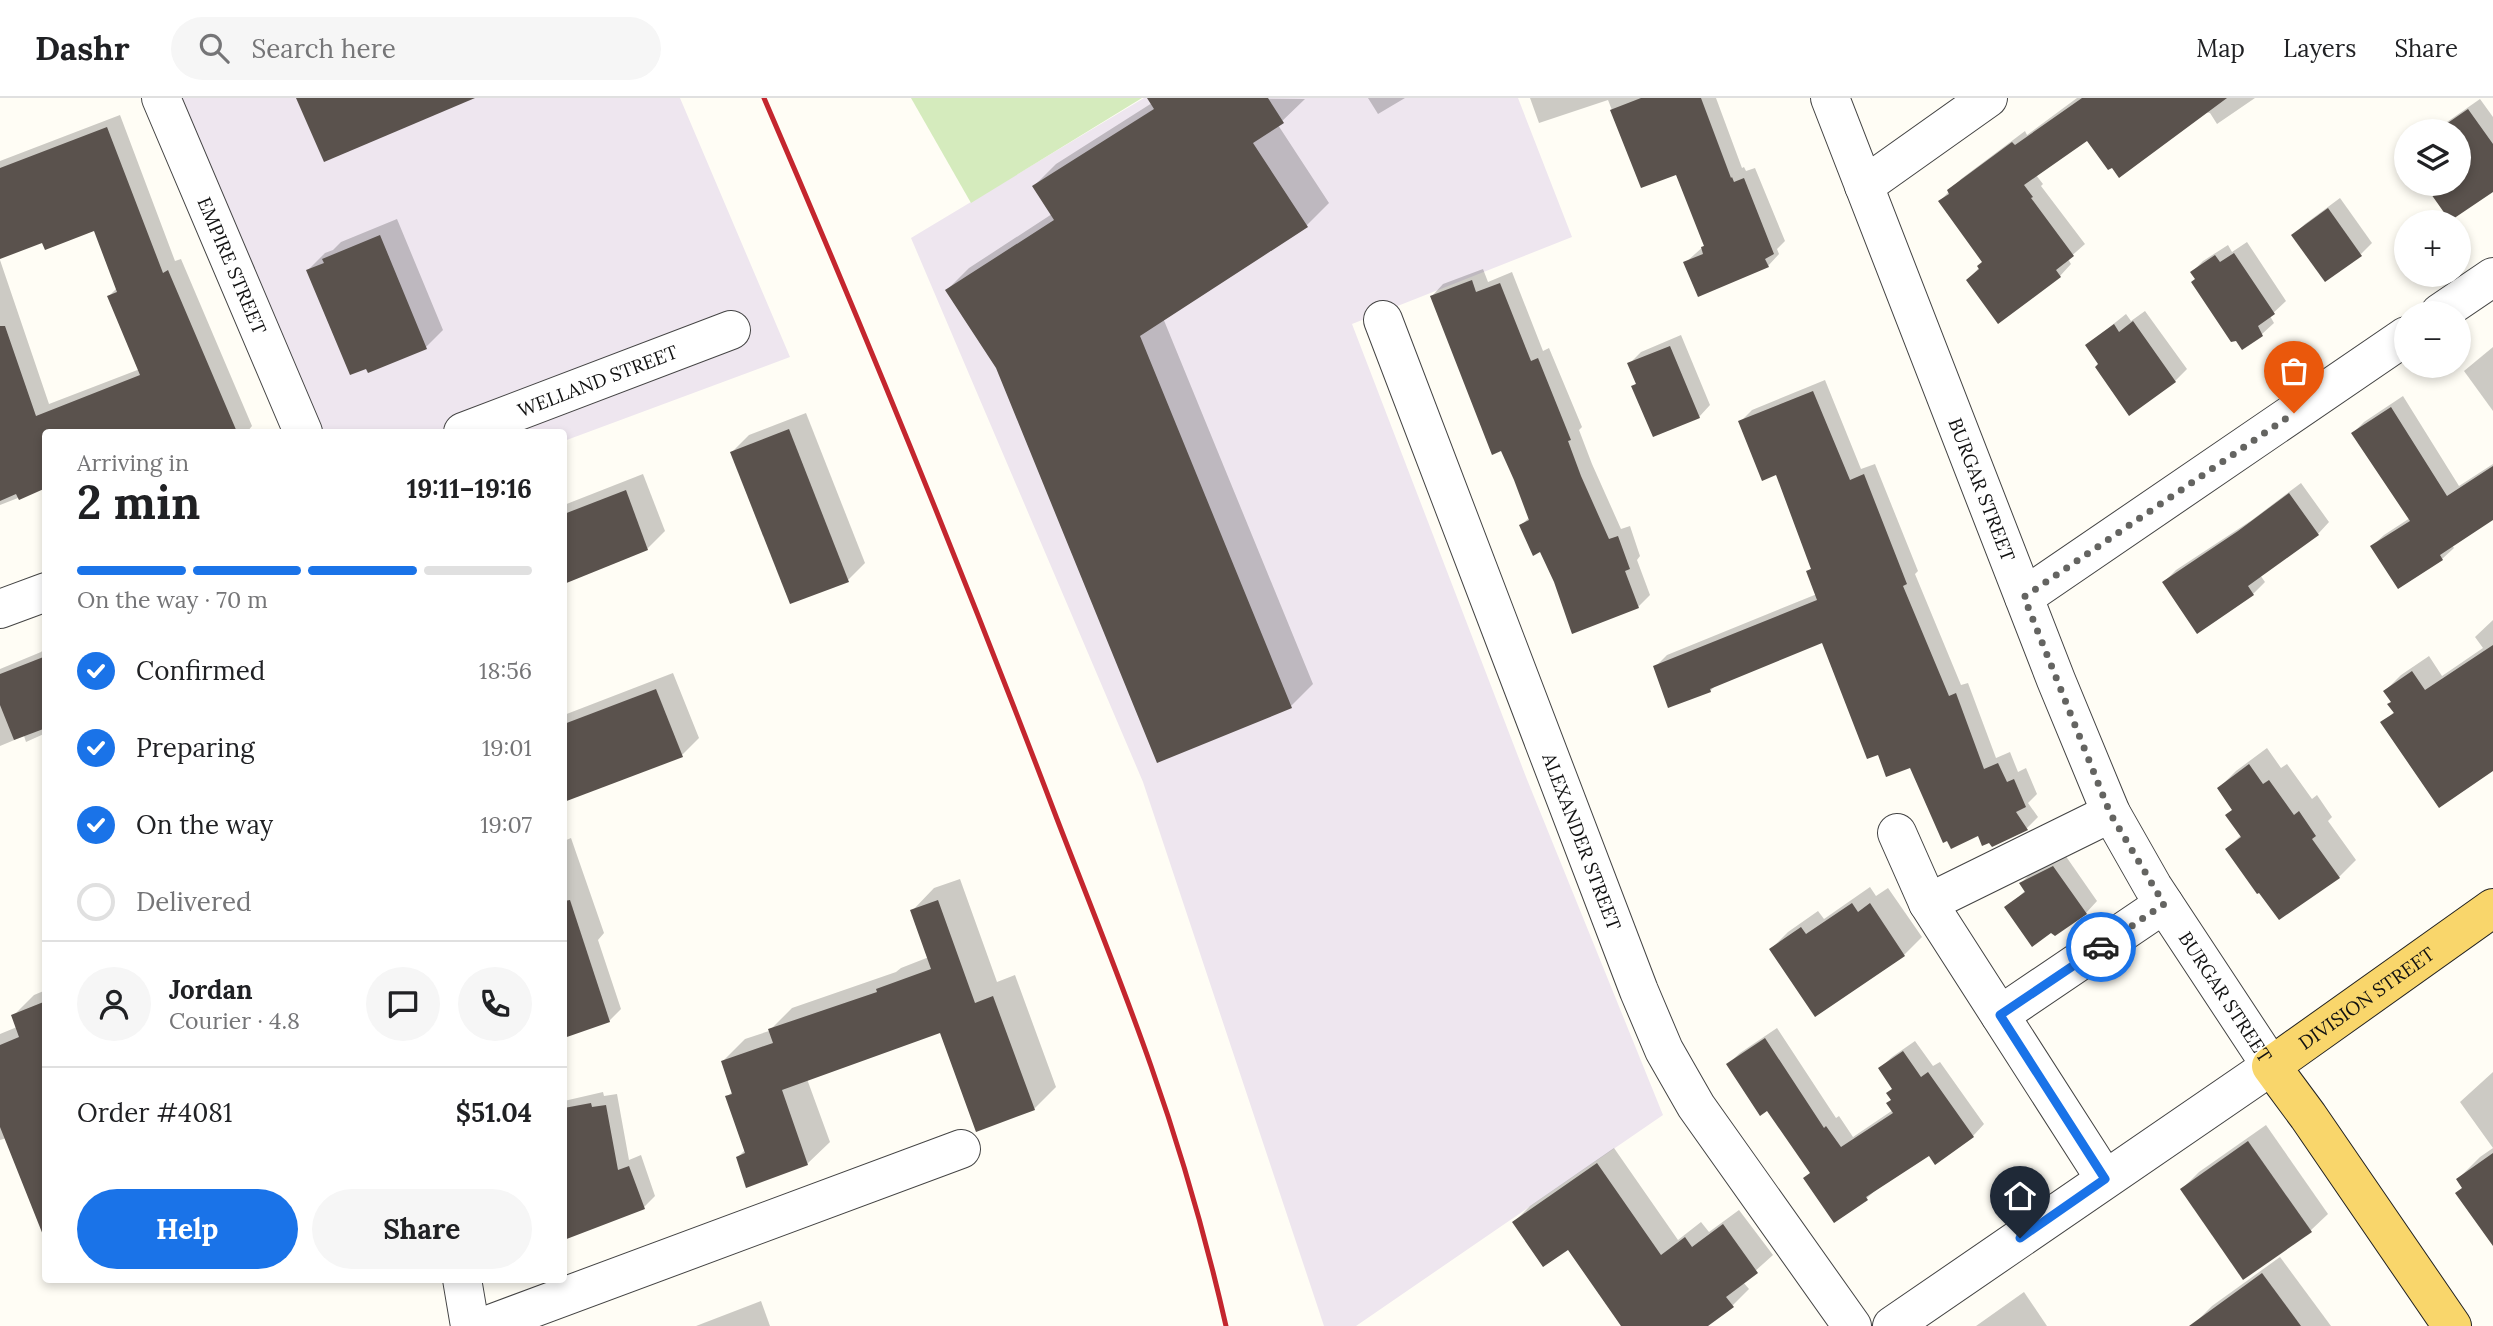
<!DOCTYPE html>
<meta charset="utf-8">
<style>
body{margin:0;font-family:Lora,serif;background:#f6f6f6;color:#202124;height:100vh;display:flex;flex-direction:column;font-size:26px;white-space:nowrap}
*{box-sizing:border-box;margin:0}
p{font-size:23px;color:#757577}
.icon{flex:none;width:38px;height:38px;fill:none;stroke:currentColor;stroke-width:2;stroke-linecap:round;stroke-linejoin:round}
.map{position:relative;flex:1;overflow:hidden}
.sheet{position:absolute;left:42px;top:331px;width:525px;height:854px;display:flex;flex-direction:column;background:#fff;border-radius:7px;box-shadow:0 4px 10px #0003}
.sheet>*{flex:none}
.fabs{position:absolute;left:2394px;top:21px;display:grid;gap:14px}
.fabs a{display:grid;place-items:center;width:77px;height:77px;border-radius:50%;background:#fff;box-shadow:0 4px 10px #0003;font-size:35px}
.pin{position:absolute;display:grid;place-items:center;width:60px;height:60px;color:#fff;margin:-72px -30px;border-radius:50% 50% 50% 0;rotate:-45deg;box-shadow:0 0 7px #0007}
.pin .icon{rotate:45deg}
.courier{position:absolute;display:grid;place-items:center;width:70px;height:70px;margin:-35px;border:5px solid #1a73e8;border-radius:50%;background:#fff;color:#222;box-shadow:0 2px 9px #0007}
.summary em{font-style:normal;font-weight:700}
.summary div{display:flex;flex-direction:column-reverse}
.summary{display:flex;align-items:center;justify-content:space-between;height:119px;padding:0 35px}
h1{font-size:46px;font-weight:700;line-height:52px}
.bar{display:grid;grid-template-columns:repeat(4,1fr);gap:10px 7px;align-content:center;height:84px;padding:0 35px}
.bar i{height:9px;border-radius:5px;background:#e0e0e0}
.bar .active{background:#1a73e8}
.bar p{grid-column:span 4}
.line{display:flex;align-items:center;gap:18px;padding:0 35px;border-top:2px solid #e0e0e0}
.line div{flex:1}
.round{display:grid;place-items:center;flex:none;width:74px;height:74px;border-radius:37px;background:#f6f6f6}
ol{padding:0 35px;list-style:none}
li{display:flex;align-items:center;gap:21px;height:77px}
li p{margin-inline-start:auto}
li .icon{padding:7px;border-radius:50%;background:#1a73e8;color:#fff;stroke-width:4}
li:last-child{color:#757577}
li i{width:38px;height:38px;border:4px solid #e0e0e0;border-radius:50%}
.button{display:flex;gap:14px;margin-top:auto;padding:14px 35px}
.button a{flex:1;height:80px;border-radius:42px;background:#1a73e8;color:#fff;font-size:28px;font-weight:700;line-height:80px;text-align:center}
.button a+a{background:#f6f6f6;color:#202124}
header{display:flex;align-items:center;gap:42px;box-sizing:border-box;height:98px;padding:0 35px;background:#fff;border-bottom:2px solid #e0e0e0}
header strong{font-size:33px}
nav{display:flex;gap:38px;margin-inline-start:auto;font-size:24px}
.search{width:490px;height:63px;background:#f6f6f6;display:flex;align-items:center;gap:18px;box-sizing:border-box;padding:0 24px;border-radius:38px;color:#757577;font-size:26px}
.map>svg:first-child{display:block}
</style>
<header>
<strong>Dashr</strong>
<div class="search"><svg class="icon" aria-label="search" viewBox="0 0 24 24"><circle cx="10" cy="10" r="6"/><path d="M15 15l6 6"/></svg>Search here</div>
<nav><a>Map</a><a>Layers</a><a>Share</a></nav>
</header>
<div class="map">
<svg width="2493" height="1228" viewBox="0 0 2493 1228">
<rect width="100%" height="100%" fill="#fffdf5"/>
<g fill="#eee6ef">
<path d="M161,0h519l110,259 -226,84v-9h-261z"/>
<path d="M1144,0h374l54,139 -220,87 174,453 137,338 -307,211h-32l-181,-544 -232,-544z"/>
</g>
<path fill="#d5ebbd" d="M911,0h231l-171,105z"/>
<g fill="#0003">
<path d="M1150,0l155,1 -27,26 51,78 -22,22 -144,93 150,366 -22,22 -293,-338 -51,-78 22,-22 83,-54 -18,-28 22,-22 96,-61z"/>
<path d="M1368,0h37l-27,16z"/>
<path d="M1530,0h186l26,70 2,-1 2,4 9,-3 30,73 -8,8 2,5 -11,12 -83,-3 20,-18 -28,-72 -35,13 -34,-86 -69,23z"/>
<path d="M2077,0h178l-38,26 -7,-11 -5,-1 -118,27 -51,36 7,9 -2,2 44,58 -17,15 3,5 -11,12 -92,4 16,-18 -44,-61 21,-22 64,-48 2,4z"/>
<path d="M2480,1l13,18v73l-42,29 -25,-35h33v-53h-25z"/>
<path d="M120,17l55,146 6,-2 71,167 -5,6h-201v55l-46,18v-245l49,144 91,-35 -31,-73 8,-8 -22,-59 -52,11 -43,17v-96z"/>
<path d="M2340,100l32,45 -11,11 -67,-19 11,-11z"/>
<path d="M397,121l46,111 -17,17 -118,-77 17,-17 8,-3 8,-8z"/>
<path d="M2247,144l39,59 -16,15 4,7 -12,11 -20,13 -50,-75 11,-11 25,-16 4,7z"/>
<path d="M1483,171l5,13 24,-10 31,79 6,-3 33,79 -3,3 13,34 29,65 9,-3 10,30 -3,4 13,35 -12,12 -82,-26 -15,-31 -20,-25 9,-8 -28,-69 -70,-152 11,-12z"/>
<path d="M2145,213l42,58 -12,12 -75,-17 -13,-19 39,-31 5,7z"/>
<path d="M1681,237l29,70 -11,12 -66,-31 4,-3 -8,-19 12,-12z"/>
<path d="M2493,249v64l-29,-40z"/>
<path d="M1825,282l36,89 14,-5 43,107 -3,3 46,111 7,-2 28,75 14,-6 8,20 8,-4 11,26 -9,9 10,14 -11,11 -37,13 -11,-7 -68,-68 -32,-14 -56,-112 -107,45 -6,6 -55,-24 12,-12 150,-61 -9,-22 4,-4 -35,-95 -37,-51 12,-12z"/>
<path d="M2403,298l56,90 34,-22v54l-41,27 2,3 -12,11 -70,-13 12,-11 26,-17 -57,-85 11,-11z"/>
<path d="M806,315l59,150 -17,17 -116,-128 17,-17z"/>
<path d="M643,376l22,57 -18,18 -83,32v-76z"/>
<path d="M2301,385l28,39 -11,12 -58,41 5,7 -12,12 -89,-12 12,-12 76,-50z"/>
<path d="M2493,522v149l-110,-46 12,-12 -2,-10 -8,-10 16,-16 28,-19 13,20 41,-28 -8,-11z"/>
<path d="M46,549v86l-20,9 -2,-6 -24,10v-77l41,-17z"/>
<path d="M673,575l26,65 -17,17 -118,45v-85z"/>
<path d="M2267,650l14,20 6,-4 25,35 5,-4 15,22 -4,4 28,39 -17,17 -112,-28 14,-14 -7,-26 -15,-21 17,-17z"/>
<path d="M571,740l33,95 -6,7 23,69 -12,12 -45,15v-195z"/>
<path d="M2065,757l32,46 -11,12 -80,-5 20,-18 -5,-7 11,-11z"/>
<path d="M960,781l37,103 18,-7 41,112 -22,22 -93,-78 -134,48 23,63 -23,22 -69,-7 8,-8 -19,-52 6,-6 -10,-30 22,-22 24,-8 23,-23 104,-36 5,-4 28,-11 -17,-46 22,-23z"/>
<path d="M1870,789l6,9 12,-8 34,49 -18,18 -88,59 -45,-65 17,-17 30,-21 6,8z"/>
<path d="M46,892v246l-39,-98 -7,2v-106l17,-7 -4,-11 21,-21z"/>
<path d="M1777,930l59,90 3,-2 14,21 40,-27 1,-22 -14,-20 12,-11 23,-16 18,25 7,-4 44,62 -11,12 -44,18 -50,33 -12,11 -32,22 -24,-48 -43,-63 -40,-45 12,-11z"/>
<path d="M2493,974v171l-35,-64 22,-22 13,-9 -33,-46z"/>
<path d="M603,994l1,4 13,-2 12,66 12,-5 14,41 -11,11 -80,31v-137z"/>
<path d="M2266,1027l62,89 -18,17 -128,-42 17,-17z"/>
<path d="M1614,1050l64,92 23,-18 8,10 30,-22 34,45 -30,27 6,7 -16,16 -28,21h-82l-55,-79 -54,-25 16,-16z"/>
<path d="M2280,1159l51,69h-134l-2,-3 17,-17z"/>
<path d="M2024,1194l23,34h-71z"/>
<path d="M761,1203l9,25h-74z"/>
</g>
<g fill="#5a524d">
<path d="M296,0h179l-151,64z"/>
<path d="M1147,0h121l16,25 -31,20 55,84 -168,109 152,372 -135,55 -161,-395 -51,-78 109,-70 -22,-34 122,-77z"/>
<path d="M1641,0h60l30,80 1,-1 2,5 10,-4 30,76 -9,5 4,8 -71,30 -15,-35 20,-8 -2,-7 3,-1 -28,-71 -35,13 -31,-78z"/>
<path d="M2082,0h145l-108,80 -7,-10 -4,2 -21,-29 -63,44 9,12 -2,1 43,58 -18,14 5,7 -63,47 -32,-44 13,-11 -2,-3 5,-4 -44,-61 11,-7 -2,-4 65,-48 3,3z"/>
<path d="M2468,11l25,35v48l-43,29 -26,-37h35v-53h-23z"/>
<path d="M107,29l56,146 5,-3 69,162h-191v56l-27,12 -3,-6 -16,7v-175h5l31,90 104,-41 -33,-79 10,-4 -23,-61 -49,19 -3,-7 -42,16v-91z"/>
<path d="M2328,110l34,48 -37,26 -34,-47z"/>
<path d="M380,137l47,114 -59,24 -2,-4 -16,6 -44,-105 18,-7 -2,-4z"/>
<path d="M2234,155l41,61 -17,12 5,10 -21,14 -6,-9 -5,1 -40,-60 4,-3 -5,-7 25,-17 5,7z"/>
<path d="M1472,182l4,12 24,-9 31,78 7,-3 33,82 -3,1 13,35 28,63 9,-3 12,33 -5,2 14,37 -67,26 -18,-52 -14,-30 -7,4 -14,-31 10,-5 -15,-40 -13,-29 -9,4 -62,-159z"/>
<path d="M2133,223l43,61 -47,34 -34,-49 3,-3 -13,-19 29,-21 5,8z"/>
<path d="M1670,248l30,72 -47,19 -22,-51 5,-2 -9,-21z"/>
<path d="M1813,293l37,89 14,-6 43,110 -4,2 46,110 7,-3 28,76 14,-6 9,19 7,-3 12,28 -10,5 12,18 -36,17 -3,-4 -7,3 -4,-10 -27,13 -4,-8 -4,2 -33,-75 -24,9 -8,-22 -11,4 -45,-116 -112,46 1,3 -43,16 -15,-42 164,-66 -11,-29 5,-2 -35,-94 -14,6 -24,-60z"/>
<path d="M2391,309l56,89 46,-30v54l-53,35 3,5 -45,29 -28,-43 40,-25 -59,-88z"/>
<path d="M789,331l60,153 -59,22 -60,-152z"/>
<path d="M626,392l22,60 -84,34v-70z"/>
<path d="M2289,395l30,42 -71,51 6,9 -57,39 -35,-52 76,-51z"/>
<path d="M2493,547v126l-54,37 -59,-86 14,-9 -7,-9 4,-2 -8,-11 29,-20 13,19z"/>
<path d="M46,558v72l-32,12 -14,-35v-31z"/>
<path d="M656,591l27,68 -119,45v-78z"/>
<path d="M2249,666l14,20 6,-4 25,35 5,-4 17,25 -4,3 28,39 -61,42 -20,-27 -2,1 -32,-45 16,-12 -16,-22 7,-5 -15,-22z"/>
<path d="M2053,768l34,48 -32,22 -4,-3 -19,14 -28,-40 21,-15 -6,-9z"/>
<path d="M570,802l40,122 -46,16v-137z"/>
<path d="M938,802l37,103 18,-7 42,114 -59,22 -36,-99 -158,57 26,75 -62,23 -10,-31 9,-4 -20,-57 7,-2 -11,-33 52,-18 -5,-14 109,-37 -1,-3 55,-20 -21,-59z"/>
<path d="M1852,805l6,9 12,-9 35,53 -90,61 -46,-68 32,-22 5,7z"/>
<path d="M46,903v234h-3l-43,-108v-82l19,-8 -8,-22z"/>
<path d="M1765,940l59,90 2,-2 15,21 52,-34 -7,-10 5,-3 -5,-7 6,-4 -14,-21 25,-17 18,26 7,-5 46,65 -39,28 -6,-9 -63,41 2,3 -34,23 -31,-45 7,-5 -43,-62 -7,5 -34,-52z"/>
<path d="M591,1005l1,4 14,-2 12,65 11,-4 16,43 -81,31v-132z"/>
<path d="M2248,1043l64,91 -69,48 -63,-91z"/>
<path d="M2493,1055v93l-38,-53 7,-5 -6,-9z"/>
<path d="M1597,1065l64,92 24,-18 7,10 31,-23 35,49 -32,24 8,10 -26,19h-87l-53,-76 -25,17 -31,-45z"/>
<path d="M2262,1175l39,53h-112z"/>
</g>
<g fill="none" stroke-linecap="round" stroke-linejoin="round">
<g stroke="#444" stroke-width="40">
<g id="minor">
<path id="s1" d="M161,0l142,334"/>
<path id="s2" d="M1830,0l226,582 55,133 42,74 118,179 -379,260"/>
<path d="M1864,88l124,-88"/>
<path d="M2440,215l53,-36"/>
<path id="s3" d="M1383,222l256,671 25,59 32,56 156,220"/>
<path id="s4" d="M463,334l268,-102"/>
<path d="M2024,499l382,-261"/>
<path d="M0,511l46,-17"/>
<path d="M1897,735l31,70 177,276"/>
<path d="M1928,805l183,-90"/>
<path d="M2000,917l164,-111"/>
<path d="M462,1181l8,47"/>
<path d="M485,1228l476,-177"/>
</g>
</g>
<g stroke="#222" stroke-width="40">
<g id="major">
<path id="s5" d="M2452,1228l-144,-210 -37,-50 222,-158"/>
</g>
</g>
<use href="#minor" stroke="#fff" stroke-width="38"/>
<use href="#major" stroke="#f9d66b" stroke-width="38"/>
<path stroke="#c4262e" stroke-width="5" d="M764,0c103,239 201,479 293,721 32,83 65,164 94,247 30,85 55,172 75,260"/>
</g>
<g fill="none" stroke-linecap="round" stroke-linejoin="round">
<path stroke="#646461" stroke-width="7" stroke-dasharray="0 12.6" d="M2101,849l63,-43 -54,-91 -86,-216 270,-184"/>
<path stroke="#1a73e8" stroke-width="9" d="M2020,1140l85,-59 -105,-164 101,-68"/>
</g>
<g text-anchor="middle" stroke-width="7" stroke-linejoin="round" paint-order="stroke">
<g font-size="19" fill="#111" stroke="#fff">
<text dy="7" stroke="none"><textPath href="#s1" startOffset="182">EMPIRE STREET</textPath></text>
<text dy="7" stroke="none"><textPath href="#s4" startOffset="144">WELLAND STREET</textPath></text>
<text dy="7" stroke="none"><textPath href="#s2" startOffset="420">BURGAR STREET</textPath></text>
<text dy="7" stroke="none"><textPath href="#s3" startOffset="558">ALEXANDER STREET</textPath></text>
<text dy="7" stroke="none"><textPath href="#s2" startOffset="985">BURGAR STREET</textPath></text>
<text dy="7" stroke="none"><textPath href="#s5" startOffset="434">DIVISION STREET</textPath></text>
</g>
</g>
</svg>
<div class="fabs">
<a><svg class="icon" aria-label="layers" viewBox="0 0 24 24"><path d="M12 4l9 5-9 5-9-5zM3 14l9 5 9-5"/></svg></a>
<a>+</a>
<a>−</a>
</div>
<div class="pin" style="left:2294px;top:315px;background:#ea580c"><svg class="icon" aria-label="bag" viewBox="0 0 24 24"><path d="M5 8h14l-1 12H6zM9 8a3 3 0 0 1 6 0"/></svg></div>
<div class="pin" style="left:2020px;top:1140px;background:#1f2937"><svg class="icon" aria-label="home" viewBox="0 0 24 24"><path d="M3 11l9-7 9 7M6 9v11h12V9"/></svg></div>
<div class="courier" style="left:2101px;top:849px"><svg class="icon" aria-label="car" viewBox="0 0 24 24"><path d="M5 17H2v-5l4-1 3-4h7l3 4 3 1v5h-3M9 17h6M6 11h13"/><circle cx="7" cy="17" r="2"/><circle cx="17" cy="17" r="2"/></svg></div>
<section class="sheet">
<div class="summary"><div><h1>2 min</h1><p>Arriving in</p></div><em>19:11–19:16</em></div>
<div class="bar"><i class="active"></i><i class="active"></i><i class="active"></i><i></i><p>On the way · 70 m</p></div>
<ol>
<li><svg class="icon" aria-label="check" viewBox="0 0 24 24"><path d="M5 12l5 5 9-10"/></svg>Confirmed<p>18:56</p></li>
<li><svg class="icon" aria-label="check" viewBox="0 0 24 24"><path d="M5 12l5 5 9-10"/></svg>Preparing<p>19:01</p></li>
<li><svg class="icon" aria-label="check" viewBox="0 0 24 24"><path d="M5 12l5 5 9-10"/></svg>On the way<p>19:07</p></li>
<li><i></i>Delivered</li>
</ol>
<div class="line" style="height:126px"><a class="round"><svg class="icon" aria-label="person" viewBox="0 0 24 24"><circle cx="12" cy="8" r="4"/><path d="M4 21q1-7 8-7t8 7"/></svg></a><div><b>Jordan</b><p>Courier · 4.8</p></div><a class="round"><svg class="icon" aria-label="chat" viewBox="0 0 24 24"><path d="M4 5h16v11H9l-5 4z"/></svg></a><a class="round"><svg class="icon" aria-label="phone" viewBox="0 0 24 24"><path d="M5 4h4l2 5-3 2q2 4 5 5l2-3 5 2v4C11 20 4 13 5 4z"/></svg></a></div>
<div class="line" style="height:91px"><div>Order #4081</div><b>$51.04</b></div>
<div class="button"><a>Help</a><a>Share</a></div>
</section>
</div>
